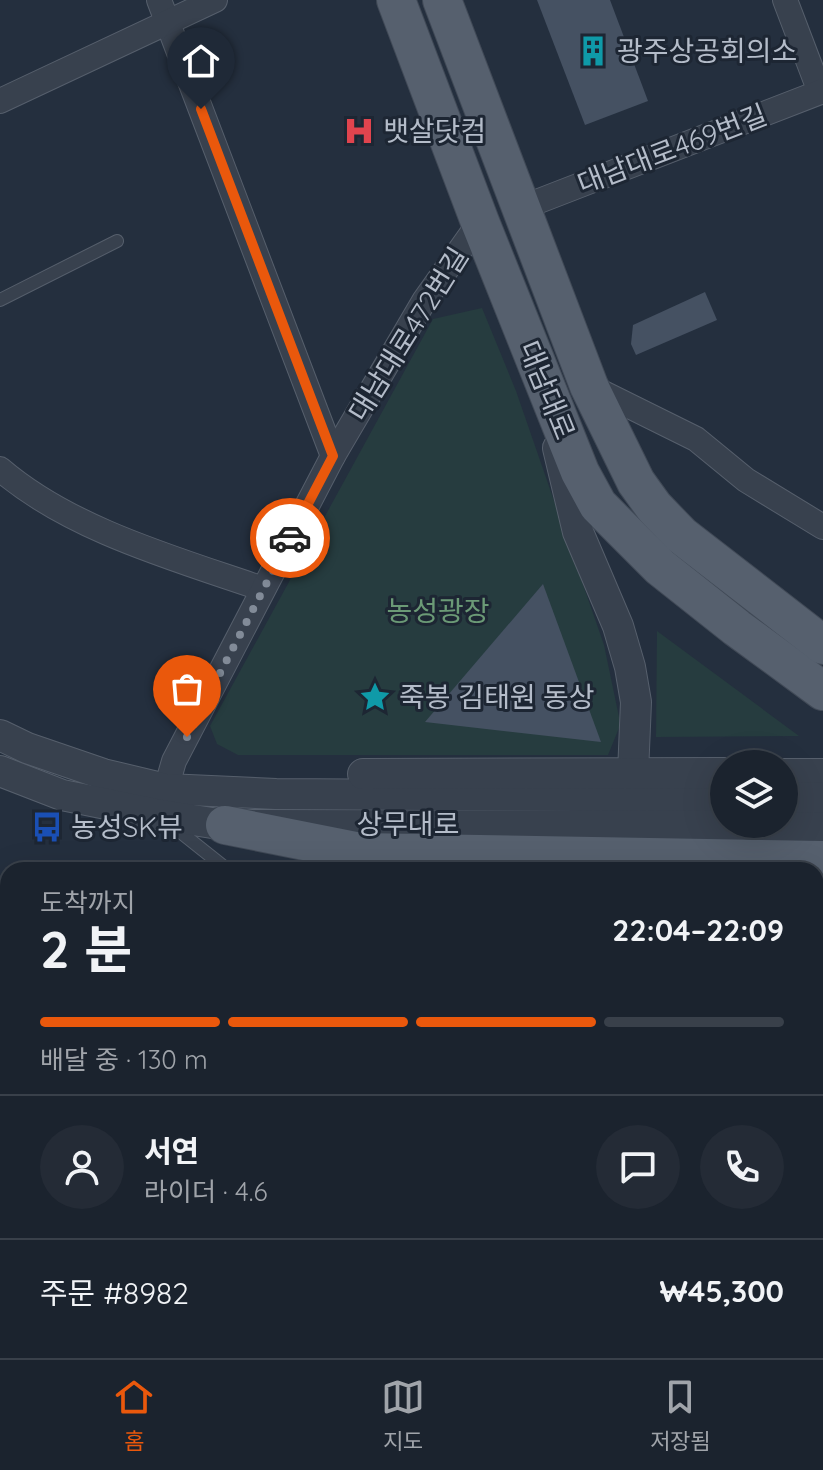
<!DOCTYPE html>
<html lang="ko">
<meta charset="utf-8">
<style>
body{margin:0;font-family:Quicksand,"Noto Sans KR",sans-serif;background:#242b36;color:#f1f3f6;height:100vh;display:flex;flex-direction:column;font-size:30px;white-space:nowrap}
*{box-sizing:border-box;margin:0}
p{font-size:26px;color:#a0a4aa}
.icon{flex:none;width:44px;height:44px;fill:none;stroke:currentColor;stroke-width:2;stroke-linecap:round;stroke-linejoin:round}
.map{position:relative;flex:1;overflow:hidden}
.side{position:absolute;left:0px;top:862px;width:824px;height:496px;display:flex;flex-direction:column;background:#1b232e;border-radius:24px 24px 0 0;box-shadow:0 8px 32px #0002,0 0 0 2px #39404a}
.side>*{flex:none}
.fabs{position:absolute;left:710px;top:750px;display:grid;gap:16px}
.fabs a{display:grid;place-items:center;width:88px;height:88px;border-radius:50%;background:#1b232e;box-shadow:0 8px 32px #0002,0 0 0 2px #39404a;font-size:40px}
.pin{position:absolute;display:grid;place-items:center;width:68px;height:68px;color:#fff;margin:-82px -34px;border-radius:50% 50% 50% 0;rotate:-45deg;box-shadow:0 0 8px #0007}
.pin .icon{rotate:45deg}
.courier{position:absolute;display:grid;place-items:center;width:80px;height:80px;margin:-40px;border:6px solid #ea580c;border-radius:50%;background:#fff;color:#222;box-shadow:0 2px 10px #0007}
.headline em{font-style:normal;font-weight:700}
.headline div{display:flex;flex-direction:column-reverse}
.headline{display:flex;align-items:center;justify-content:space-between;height:136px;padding:0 40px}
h1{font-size:52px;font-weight:700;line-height:60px}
.bar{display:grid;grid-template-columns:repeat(4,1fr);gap:12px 8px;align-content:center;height:96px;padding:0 40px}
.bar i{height:10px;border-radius:6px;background:#39404a}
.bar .selected{background:#ea580c}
.bar p{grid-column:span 4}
.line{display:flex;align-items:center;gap:20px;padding:0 40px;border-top:2px solid #39404a}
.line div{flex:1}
.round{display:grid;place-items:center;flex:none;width:84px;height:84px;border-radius:42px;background:#242b36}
.menu{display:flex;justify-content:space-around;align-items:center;height:112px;border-top:2px solid #39404a;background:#1b232e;font-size:22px;color:#a0a4aa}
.menu a{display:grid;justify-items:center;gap:4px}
.menu .selected{color:#ea580c}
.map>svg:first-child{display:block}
</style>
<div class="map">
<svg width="823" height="1358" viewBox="0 0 823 1358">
<rect width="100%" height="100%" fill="#242f3e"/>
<g fill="#263c3f">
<path d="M482,308l34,83 88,254 15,72v11l-11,27h-370l-21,-11 -7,-18 223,-407z"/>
<path d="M657,631l142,105 -143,1z"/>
<rect x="816" y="899" width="7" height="59"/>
<path d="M0,954l8,8v165l-8,8z"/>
</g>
<g fill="#455162">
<path d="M537,0h73l38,101 -63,24z"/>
<path d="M705,292l12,28 -81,35 -5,-11 2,-19z"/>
<path d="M543,584l58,158 -176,-20z"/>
<rect x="816" y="1029" width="7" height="265"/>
<path d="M8,1168v59l-8,8v-59z"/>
<path d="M275,1350h60l8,8h-60z"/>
</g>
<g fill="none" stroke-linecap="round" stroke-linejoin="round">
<g stroke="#565f6c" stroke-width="14">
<g id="service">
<path d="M0,300l117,-59"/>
<path d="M169,823l59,47"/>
<path d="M816,969h7"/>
<path d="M0,1153l8,-9"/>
</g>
</g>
<g stroke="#565f6c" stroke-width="26">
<g id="minor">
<path d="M159,0l174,456"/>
<path d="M785,0l35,92"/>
<path d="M0,101l215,-101"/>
<path d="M521,208l302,-117"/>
<path d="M589,386l107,53 50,41 77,47"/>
<path d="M0,469c71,61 176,90 263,120"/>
<path d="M166,789l8,-28 159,-305 91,-155 56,-79"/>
<path d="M0,933l8,7"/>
<path d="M448,1358l1,-8"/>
</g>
</g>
<g stroke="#565f6c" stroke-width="32">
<g id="tertiary">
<path d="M558,448l20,84 40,94 12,41 6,35 -3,71"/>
<path d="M0,735l27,13 76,26 63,15 110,5 448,3"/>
<path d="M0,771l62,24 99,20 64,10 598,1"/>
<path d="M363,774l361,-1"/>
<path d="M784,774h39"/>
<path d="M784,797l39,1"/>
</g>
</g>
<g stroke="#414a57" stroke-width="40">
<g id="primary">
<path d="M396,0l84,222 100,250 18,33 62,62 77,61 86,63"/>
<path d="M442,0l147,386 47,96 18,25 27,28 142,110"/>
<path d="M225,825l135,27 463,8"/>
</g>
</g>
<g stroke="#44595c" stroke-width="4" stroke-dasharray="6 6" stroke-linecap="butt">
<path d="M0,1006l8,7"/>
<path d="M0,1026l8,-9"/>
<path d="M0,1079v3"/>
<path d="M0,1309l8,-8"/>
<path d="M239,1350l11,8"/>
</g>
<use href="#service" stroke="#38414e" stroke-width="12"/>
<use href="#minor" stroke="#38414e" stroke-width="24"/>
<use href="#tertiary" stroke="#38414e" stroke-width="30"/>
<use href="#primary" stroke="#56606e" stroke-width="38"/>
</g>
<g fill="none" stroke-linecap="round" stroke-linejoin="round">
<path stroke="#828b98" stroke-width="8" stroke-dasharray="0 14.4" d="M187,737l103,-199"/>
<path stroke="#ea580c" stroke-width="10" d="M201,109l132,347 -43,82"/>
</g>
<defs>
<g id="building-bare" transform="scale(2.4)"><path d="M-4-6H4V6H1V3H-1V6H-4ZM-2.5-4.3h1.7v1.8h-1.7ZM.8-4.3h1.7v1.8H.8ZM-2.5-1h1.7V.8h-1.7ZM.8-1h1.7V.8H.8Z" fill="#0f9aa8" stroke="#1d2633" stroke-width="2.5" paint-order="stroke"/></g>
<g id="hospital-bare" transform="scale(2.4)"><path d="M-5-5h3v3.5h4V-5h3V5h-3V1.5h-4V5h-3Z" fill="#e0444e" stroke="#1d2633" stroke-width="2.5" paint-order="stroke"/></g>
<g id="sight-bare" transform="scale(2.4)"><path d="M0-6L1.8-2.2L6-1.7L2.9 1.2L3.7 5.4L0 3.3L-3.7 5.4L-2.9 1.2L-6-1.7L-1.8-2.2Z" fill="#0f9aa8" stroke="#1d2633" stroke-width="2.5" paint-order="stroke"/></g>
<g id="bus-bare" transform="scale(2.4)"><path d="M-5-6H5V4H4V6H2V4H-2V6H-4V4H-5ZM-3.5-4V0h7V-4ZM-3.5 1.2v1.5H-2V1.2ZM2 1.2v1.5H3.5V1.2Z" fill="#1a4fb4" stroke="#1d2633" stroke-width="2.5" paint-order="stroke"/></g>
</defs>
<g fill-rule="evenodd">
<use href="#building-bare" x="593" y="51"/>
<use href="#hospital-bare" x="359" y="131"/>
<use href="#sight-bare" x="375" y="697"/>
<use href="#bus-bare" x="47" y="827"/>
</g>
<g text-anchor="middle" stroke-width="6" stroke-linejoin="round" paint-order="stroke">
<g font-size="28" fill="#b4bcc9" stroke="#1d2633" text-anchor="start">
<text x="617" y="61">광주상공회의소</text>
<text x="383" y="141">뱃살닷컴</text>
<text x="399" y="707">죽봉 김태원 동상</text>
<text x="71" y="837">농성SK뷰</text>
</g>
<g font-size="28" fill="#b4bcc9" stroke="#1d2633">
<text transform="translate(672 149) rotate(-21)" y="10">대남대로469번길</text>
<text transform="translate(408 334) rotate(-58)" y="10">대남대로472번길</text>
<text transform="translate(547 390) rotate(68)" y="10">대남대로</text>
<text x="408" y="834">상무대로</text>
</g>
<g font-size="28" fill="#6b9a76" stroke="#1d2633">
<text x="438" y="621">농성광장</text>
</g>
</g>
</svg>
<div class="fabs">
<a><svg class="icon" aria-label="layers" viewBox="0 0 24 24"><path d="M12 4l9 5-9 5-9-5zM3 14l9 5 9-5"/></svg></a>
</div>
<div class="pin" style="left:187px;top:737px;background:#ea580c"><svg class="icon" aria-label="bag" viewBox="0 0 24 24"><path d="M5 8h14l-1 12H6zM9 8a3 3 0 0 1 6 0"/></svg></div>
<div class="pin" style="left:201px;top:109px;background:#1f2937"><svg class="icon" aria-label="home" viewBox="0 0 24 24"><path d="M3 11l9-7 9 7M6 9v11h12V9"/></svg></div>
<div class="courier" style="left:290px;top:538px"><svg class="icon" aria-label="car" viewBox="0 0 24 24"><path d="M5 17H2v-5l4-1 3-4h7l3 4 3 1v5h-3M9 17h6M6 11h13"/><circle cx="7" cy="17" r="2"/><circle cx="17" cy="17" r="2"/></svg></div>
<section class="side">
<div class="headline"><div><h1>2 분</h1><p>도착까지</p></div><em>22:04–22:09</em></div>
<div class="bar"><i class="selected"></i><i class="selected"></i><i class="selected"></i><i></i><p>배달 중 · 130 m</p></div>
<div class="line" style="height:144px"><a class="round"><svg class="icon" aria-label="person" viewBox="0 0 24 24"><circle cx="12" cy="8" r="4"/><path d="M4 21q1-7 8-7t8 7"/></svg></a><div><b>서연</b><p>라이더 · 4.6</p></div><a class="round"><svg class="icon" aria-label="chat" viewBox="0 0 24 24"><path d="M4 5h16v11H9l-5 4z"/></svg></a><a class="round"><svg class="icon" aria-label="phone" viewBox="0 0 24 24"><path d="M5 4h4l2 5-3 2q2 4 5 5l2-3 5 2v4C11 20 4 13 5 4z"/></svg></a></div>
<div class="line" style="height:104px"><div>주문 #8982</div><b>₩45,300</b></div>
</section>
</div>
<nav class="menu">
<a class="selected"><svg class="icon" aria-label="home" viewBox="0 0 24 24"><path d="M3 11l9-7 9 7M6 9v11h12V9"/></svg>홈</a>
<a><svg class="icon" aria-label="map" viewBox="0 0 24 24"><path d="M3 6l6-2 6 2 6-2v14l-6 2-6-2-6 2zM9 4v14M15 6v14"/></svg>지도</a>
<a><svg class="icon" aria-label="saved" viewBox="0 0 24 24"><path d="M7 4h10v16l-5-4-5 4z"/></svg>저장됨</a>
</nav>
